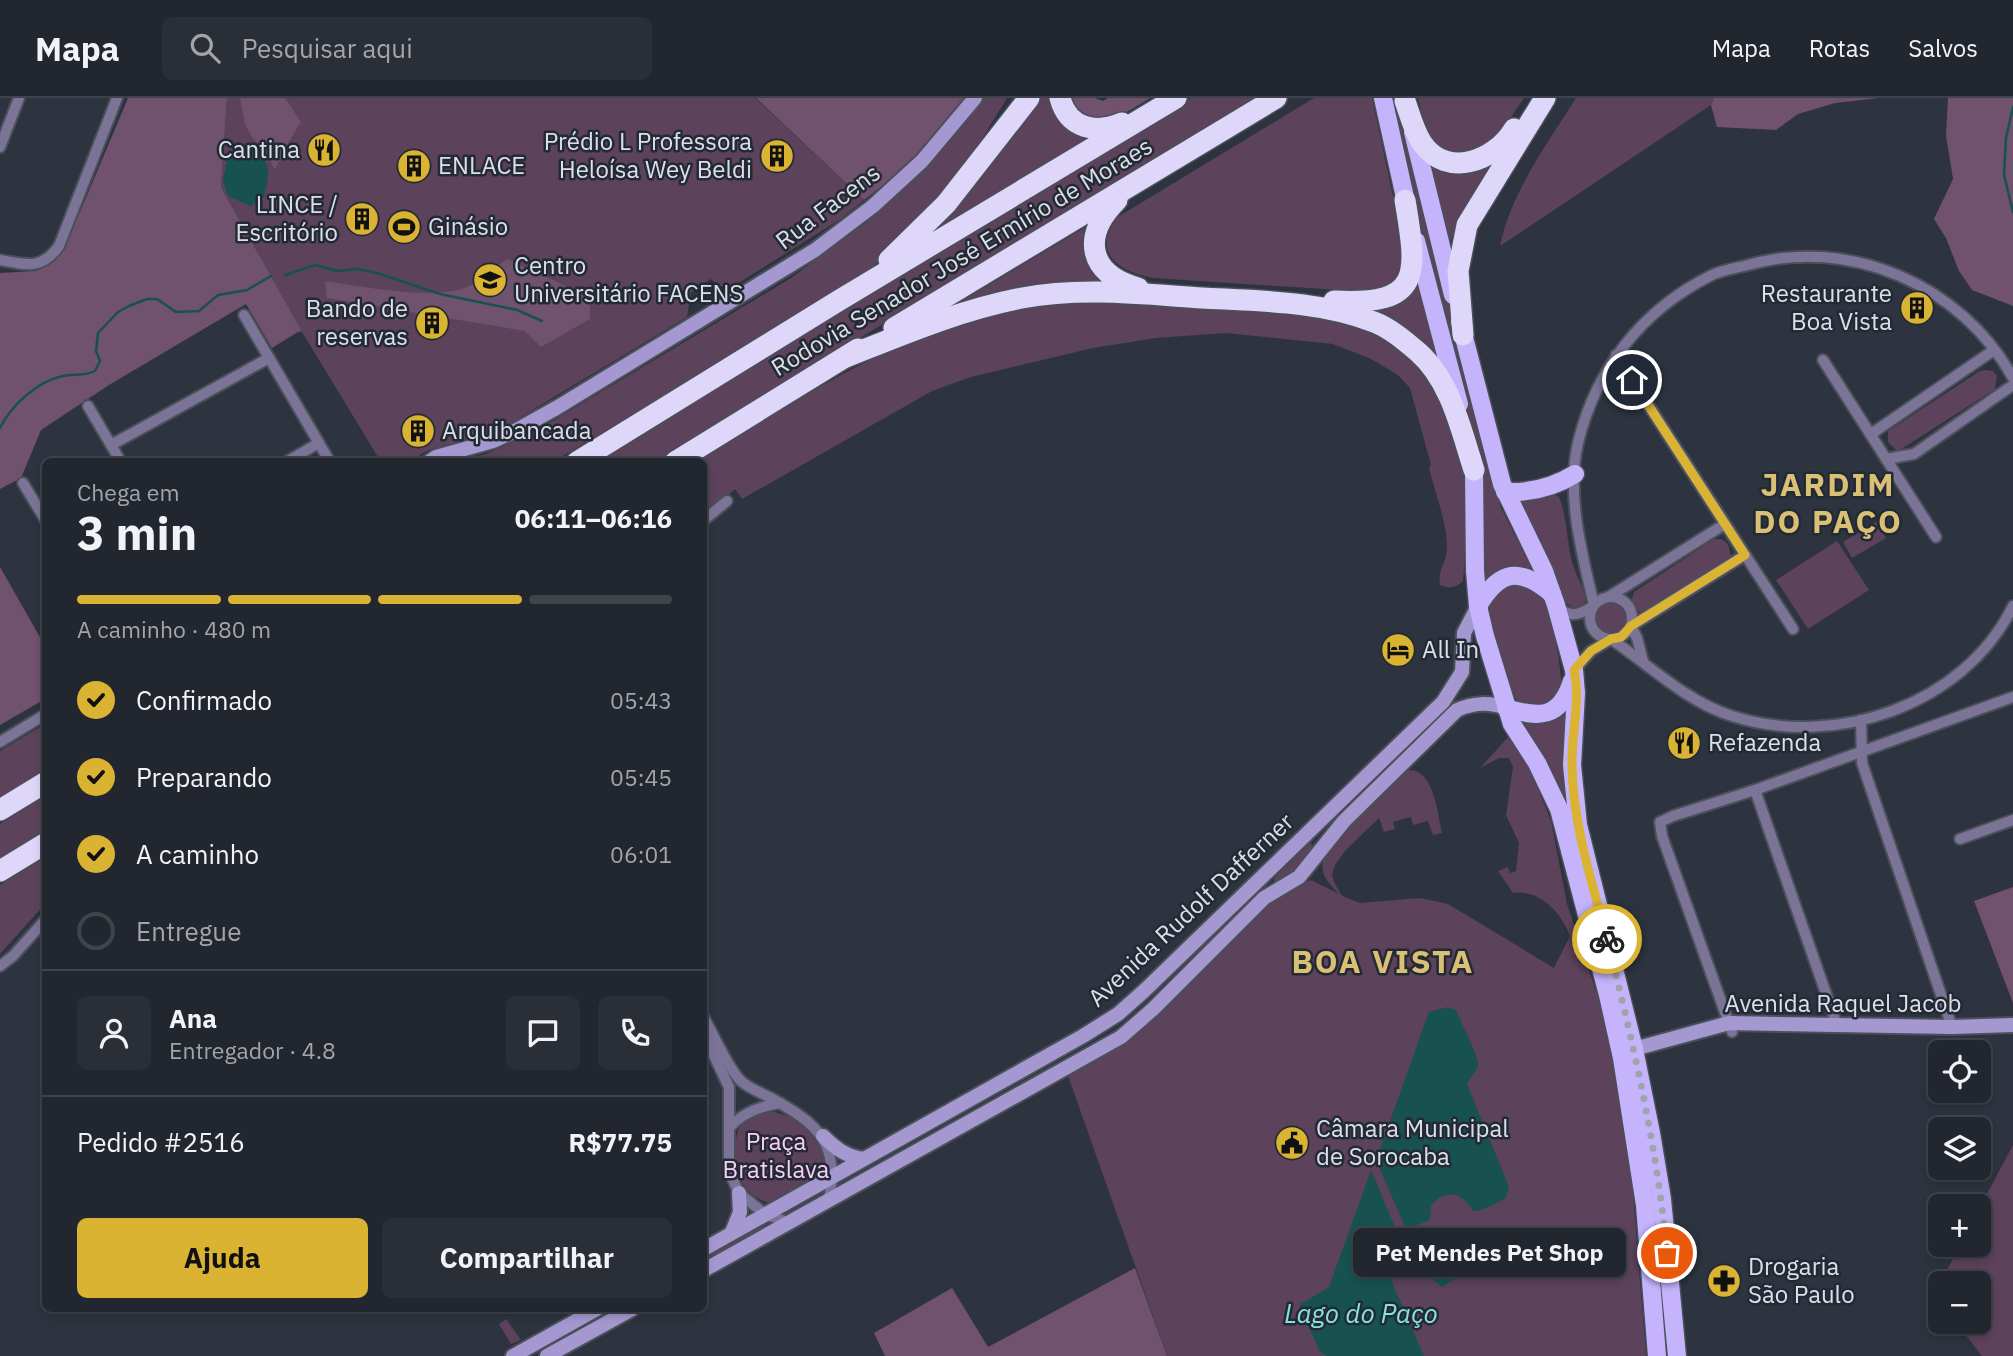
<!DOCTYPE html>
<html lang="pt">
<meta charset="utf-8">
<style>
body{margin:0;font-family:"IBM Plex Sans",sans-serif;background:#2a2f37;color:#f1f3f6;height:100vh;display:flex;flex-direction:column;font-size:26px;white-space:nowrap}
*{box-sizing:border-box;margin:0}
p{font-size:23px;color:#a2a5aa}
.icon{flex:none;width:38px;height:38px;fill:none;stroke:currentColor;stroke-width:2;stroke-linecap:round;stroke-linejoin:round}
.map{position:relative;flex:1;overflow:hidden}
.sheet{position:absolute;left:42px;top:360px;width:665px;height:854px;display:flex;flex-direction:column;background:#22272f;border-radius:10px;box-shadow:0 4px 10px #0003,0 0 0 2px #3f444b}
.sheet>*{flex:none}
.tools{position:absolute;left:1928px;top:942px;display:grid;gap:14px}
.tools a{display:grid;place-items:center;width:63px;height:63px;border-radius:10px;background:#22272f;box-shadow:0 4px 10px #0003,0 0 0 2px #3f444b;font-size:35px}
.pin{position:absolute;display:grid;place-items:center;width:60px;height:60px;color:#fff;margin:-30px;border:4px solid #fff;border-radius:50%;box-shadow:0 2px 7px #0007}
.courier{position:absolute;display:grid;place-items:center;width:70px;height:70px;margin:-35px;border:5px solid #dab333;border-radius:50%;background:#fff;color:#222;box-shadow:0 2px 9px #0007}
.bubble{position:absolute;height:49px;border-radius:10px;background:#22272f;box-shadow:0 4px 10px #0003,0 0 0 2px #3f444b;font-size:23px;font-weight:700;line-height:49px;text-align:center}
.summary em{font-style:normal;font-weight:700}
.summary div{display:flex;flex-direction:column-reverse}
.summary{display:flex;align-items:center;justify-content:space-between;height:119px;padding:0 35px}
h1{font-size:46px;font-weight:700;line-height:52px}
.bar{display:grid;grid-template-columns:repeat(4,1fr);gap:10px 7px;align-content:center;height:84px;padding:0 35px}
.bar i{height:9px;border-radius:5px;background:#3f444b}
.bar .selected{background:#dab333}
.bar p{grid-column:span 4}
.line{display:flex;align-items:center;gap:18px;padding:0 35px;border-top:2px solid #3f444b}
.line div{flex:1}
.round{display:grid;place-items:center;flex:none;width:74px;height:74px;border-radius:10px;background:#2a2f37}
ol{padding:0 35px;list-style:none}
li{display:flex;align-items:center;gap:21px;height:77px}
li p{margin-inline-start:auto}
li .icon{padding:7px;border-radius:50%;background:#dab333;color:#111;stroke-width:4}
li:last-child{color:#a2a5aa}
li i{width:38px;height:38px;border:4px solid #3f444b;border-radius:50%}
.primary-button{display:flex;gap:14px;margin-top:auto;padding:14px 35px}
.primary-button a{flex:1;height:80px;border-radius:10px;background:#dab333;color:#111;font-size:28px;font-weight:700;line-height:80px;text-align:center}
.primary-button a+a{background:#2a2f37;color:#f1f3f6}
header{display:flex;align-items:center;gap:42px;box-sizing:border-box;height:98px;padding:0 35px;background:#22272f;border-bottom:2px solid #3f444b}
header strong{font-size:33px}
nav{display:flex;gap:38px;margin-inline-start:auto;font-size:24px}
.search{width:490px;height:63px;background:#2a2f37;display:flex;align-items:center;gap:18px;box-sizing:border-box;padding:0 24px;border-radius:10px;color:#a2a5aa;font-size:26px}
.map>svg:first-child{display:block}
</style>
<header>
<strong>Mapa</strong>
<div class="search"><svg class="icon" aria-label="search" viewBox="0 0 24 24"><circle cx="10" cy="10" r="6"/><path d="M15 15l6 6"/></svg>Pesquisar aqui</div>
<nav><a>Mapa</a><a>Rotas</a><a>Salvos</a></nav>
</header>
<div class="map">
<svg width="2013" height="1258" viewBox="0 0 2013 1258">
<rect width="100%" height="100%" fill="#2d343f"/>
<g fill="#5c425a">
<path d="M227,0h528l109,102 -25,20 -107,67 -13,-1 -8,-7 -20,13 -4,25 -181,109c-10,4 -20,10 -31,13 -18,7 -50,5 -61,23h-33l-79,-130 -15,1 -17,-54 -13,-28 -36,-64z"/>
<path d="M984,0h23l-61,99 -49,49 -36,31 -308,185h-103l37,-8 49,-23 255,-153 76,-56 72,-70z"/>
<path d="M1032,0h23l37,40 -167,100z"/>
<path d="M1190,0h65l-599,364h-63z"/>
<path d="M1314,0h58l33,155 -5,27 -29,12 -218,-14c-34,-7 -61,-23 -37,-60z"/>
<path d="M1387,0h11l93,377 10,33 31,61 -1,4h-33l-14,9v-88l-4,-27z"/>
<path d="M1418,0h106l-35,51c-53,9 -59,0 -71,-51z"/>
<path d="M1576,0h138l-3,7 -211,141c11,-54 47,-102 76,-148z"/>
<path d="M1516,38l-70,112 -20,-91 9,5z"/>
<path d="M1096,123l13,62 -176,35z"/>
<path d="M1415,169l30,109 -86,-70z"/>
<path d="M1068,204l63,1 204,15 36,8 28,18 43,51 26,78 1,27 -6,81c-6,7 -15,8 -23,4 -3,-14 7,-23 7,-37 0,-26 -12,-55 -18,-80l2,-3 -21,-77 -12,-13 -27,-16 -38,-15 -107,-11 -70,5 -63,10 -122,29 -39,14 -190,108 -7,-10 -31,27v-54h-8c86,-53 179,-115 277,-143 31,-9 63,-14 95,-17z"/>
<path d="M1986,272l7,1 4,5 -2,13 -95,61h-4l-8,-8v-11l92,-60z"/>
<path d="M1553,396l6,3c9,22 7,47 15,71 4,12 13,24 11,37l-12,3 -8,-6 -47,-93 -1,-6z"/>
<path d="M1876,424l10,16 -34,20 -9,-16z"/>
<path d="M1714,441h7l7,5 3,13 -4,4 -84,51 -6,-1 -6,-9 3,-10z"/>
<path d="M1837,443l32,49 -61,39 -32,-49z"/>
<path d="M1523,484c6,5 17,11 21,18 7,12 19,74 17,87 -3,12 -15,17 -24,22 -8,-2 -15,-2 -20,-9 -12,-13 -34,-83 -26,-99 6,-13 19,-17 32,-19z"/>
<circle cx="1611" cy="520" r="17"/>
<path d="M1565,611l3,5 1,21 77,393 27,228h-10l-8,-98 -83,-418 -56,-120c20,7 35,5 49,-11z"/>
<path d="M45,626v48l-45,28v-49z"/>
<path d="M1510,637l18,28 23,58 16,83 37,111 26,141 16,200h-479l-100,-283 80,-54 138,-128 26,-11 28,14c-17,-18 -22,-24 -10,-48l71,-74c33,-13 37,39 42,61l-9,2 -5,-14 -15,4 -2,-8 -18,5 2,7 -11,3 -5,-14 -34,33 -10,14 -3,10 3,9 7,12 18,7 60,-5 28,6 106,64 16,-32c-8,-23 -30,-47 -57,-43l-15,-22 10,-4 2,6 6,-2 3,-28 -13,-28 7,-48 -4,-9h-10l-19,10z"/>
<path d="M45,698v38l-45,27v-37z"/>
<path d="M1310,745l4,4 -9,17 -24,18 -7,-1 1,-4z"/>
<path d="M45,759v47l-45,50v-69z"/>
<path d="M768,1013c38,6 53,27 62,62l-58,32c-8,-4 -17,-7 -24,-14 -13,-13 -18,-55 -5,-69 6,-7 17,-8 25,-11z"/>
<path d="M2013,1047v211h-31l-27,-35h24v-38h-38v18l-6,-9 26,-48h18v-35z"/>
<path d="M760,1128l4,4 -60,35v-9z"/>
<path d="M607,1211h18l-77,43v-11z"/>
<path d="M506,1221l15,21 -10,4 -12,-20z"/>
</g>
<g fill="#70516e">
<path d="M128,0h99l-6,89 80,143 -29,18 -26,-44 -137,81 -68,45 -20,48 -21,11v-216l36,-2 19,-10 25,-49z"/>
<path d="M240,0h45l16,24 -16,26 -10,22 -12,-22 -11,-11 -7,-12z"/>
<path d="M756,0h208l-53,65 -47,37z"/>
<path d="M1072,0h23l8,3 5,-3h42c-23,15 -65,41 -78,0z"/>
<path d="M1714,0h165l-44,5 -37,11 -22,16 -59,-3 -6,-22z"/>
<path d="M1948,0h65v208l-41,-16 -13,-19 -13,-33 -12,-19 19,-40 -7,-43z"/>
<path d="M507,161l83,38v22l-49,28 -16,-16 -198,-33 -2,-17c36,5 109,20 142,6 14,-6 28,-19 40,-28z"/>
<path d="M0,469l45,79v53l-45,26z"/>
<path d="M2013,789v116l-39,-102z"/>
<path d="M1135,1170l32,88h-282l-11,-23 78,-45 36,59z"/>
</g>
<g fill="#175250">
<path d="M247,48c25,12 23,27 17,51l-14,9 -22,-10 -5,-15 5,-27 8,-6z"/>
<path d="M1448,909l8,3c4,11 22,45 22,54 0,8 -9,13 -11,20l42,103 -3,11c-8,4 -24,14 -33,13 -9,-19 -29,-23 -42,-5l-1,14 -24,9 -30,-69 53,-148z"/>
<path d="M1371,1072l39,93v5l-17,7 -2,5 33,76h-97l-7,-4 -21,-47 30,-18z"/>
<path d="M1433,1132l13,10 13,-2 6,6 -7,6 4,25 -20,12 -20,-17 -11,-28 2,-5z"/>
</g>
<g fill="none" stroke-linecap="round" stroke-linejoin="round">
<g stroke="#175250" stroke-width="2.5">
<path d="M2013,9l-7,31 -2,37 9,37"/>
<path d="M285,177l30,-10 22,6 20,-2 20,4 63,21 77,16 25,11"/>
<path d="M0,330c11,-22 37,-47 63,-52 12,-3 21,1 32,-5l5,-10 -4,-10 2,-18 20,-21 11,-6 18,-7h10l19,13 23,-1 19,-16 29,-5 24,-14"/>
</g>
<g stroke="#49505a" stroke-width="14">
<g id="street">
<path d="M0,49l19,-49"/>
<path d="M0,162c26,5 42,10 59,-14l58,-148"/>
<path d="M244,217l86,147"/>
<path d="M1616,257l177,274"/>
<path d="M1823,262l113,177"/>
<path d="M88,308l33,56"/>
<path d="M1871,336l123,-84"/>
<path d="M111,347l158,-87"/>
<path d="M1886,361l28,-5 99,-69"/>
<path d="M286,364l33,-19"/>
<path d="M23,385l23,38"/>
<path d="M704,422l23,-19"/>
<path d="M1610,498l115,-72"/>
<circle cx="1611" cy="520" r="21"/>
<path d="M1594,507c-12,-51 -28,-110 -16,-162 18,-75 65,-134 134,-168 11,-5 24,-7 36,-10 101,-29 214,20 265,113"/>
<path d="M1558,509c12,11 21,8 34,0"/>
<path d="M1643,563l-6,-23 -6,-12 114,-71"/>
<path d="M1574,572l17,-19 20,-12c38,26 76,63 121,77 102,33 232,-10 281,-110"/>
<path d="M1861,622l1,43 90,264"/>
<path d="M0,644l46,-28"/>
<path d="M1755,692l82,235"/>
<path d="M1960,741l53,-19"/>
<path d="M0,868l13,-10 33,-37"/>
<path d="M704,920c10,17 22,46 35,61 7,8 22,14 32,19 47,26 69,45 58,101"/>
<path d="M1732,934l-70,-196 -2,-14 13,-6 82,-26 258,-93"/>
<path d="M704,937l25,52v84l10,22 26,21 24,9"/>
<path d="M729,1030c13,-15 32,-22 51,-25"/>
</g>
</g>
<g stroke="#49505a" stroke-width="18">
<g id="secondary">
<path d="M429,364l7,-5 57,-16 18,-8 47,-26 257,-157 58,-44 49,-45 53,-63"/>
<path d="M1634,951l95,-26 223,4 61,-2"/>
<path d="M823,1038c13,13 23,20 40,23"/>
<path d="M732,1134l8,-20 -1,-19"/>
<path d="M704,1151l379,-213 35,-22 26,-23 299,-289 19,-30 2,-39 14,-27"/>
<path d="M704,1172l417,-233 32,-28 111,-111 35,-21 45,-56 113,-111c15,-7 33,-8 49,-2"/>
<path d="M513,1258l84,-47"/>
<path d="M547,1258l85,-47"/>
</g>
</g>
<g stroke="#49505a" stroke-width="21">
<g id="primary">
<path d="M1383,0l25,113"/>
<path d="M1413,34l40,163"/>
<path d="M1416,143l43,163"/>
<path d="M1460,224l42,162 42,87 12,34 18,65 2,23 -4,72 6,60 56,224 17,84 11,66 15,157"/>
<path d="M1472,360l2,12 1,101 3,35 7,30 27,88 25,39 22,46 49,186 14,63 23,147 12,151"/>
<path d="M1505,394c25,1 49,-5 70,-18"/>
<path d="M1478,508c22,-37 42,-39 74,-12"/>
<path d="M1506,610c33,10 54,11 66,-27"/>
</g>
</g>
<g stroke="#49505a" stroke-width="24">
<g id="highway">
<path d="M1060,0c8,31 36,36 62,25"/>
<path d="M1405,3c5,14 9,30 17,42 25,36 73,18 92,-14"/>
<path d="M1117,102c-36,36 -29,74 21,88"/>
<path d="M889,162l57,-56 83,-106"/>
<path d="M1334,203c90,5 83,-28 71,-101"/>
<path d="M894,230l382,-230"/>
<path d="M1463,237l-5,-64 9,-46 78,-127"/>
<path d="M846,259c58,-23 114,-47 176,-59 59,-11 120,-4 180,0 56,3 119,3 172,24 16,6 31,19 44,30 33,29 43,78 56,118"/>
<path d="M577,364l261,-161 338,-203"/>
<path d="M675,364l183,-113"/>
<path d="M0,712l46,-28"/>
<path d="M0,773l46,-28"/>
</g>
</g>
<use href="#street" stroke="#7c7497" stroke-width="10"/>
<use href="#secondary" stroke="#a598d0" stroke-width="14"/>
<use href="#primary" stroke="#c5b4fc" stroke-width="18"/>
<use href="#highway" stroke="#ded7fa" stroke-width="21"/>
</g>
<g fill="none" stroke-linecap="round" stroke-linejoin="round">
<path stroke="#9ea4ac" stroke-width="7" stroke-dasharray="0 12.6" d="M1607,841c26,103 50,207 60,314"/>
<path stroke="#dab333" stroke-width="9" d="M1607,841c-15,-57 -34,-114 -35,-173 -1,-32 9,-65 2,-96l17,-19 20,-12 10,-2 10,-11 114,-71 -113,-175"/>
</g>
<defs>
<g id="restaurant-disc" transform="scale(1.75)"><circle r="9.5" fill="#dab333" stroke="#232a35"/><path d="M-5-6h1v4h1v-4h1v4h1v-4h1v5L-1.5 .5V6h-2V.5L-5-1ZM5-6V6H3V1.5H1.5Q1.5-4 5-6Z" fill="#111"/></g>
<g id="building-disc" transform="scale(1.75)"><circle r="9.5" fill="#dab333" stroke="#232a35"/><path d="M-4-6H4V6H1V3H-1V6H-4ZM-2.5-4.3h1.7v1.8h-1.7ZM.8-4.3h1.7v1.8H.8ZM-2.5-1h1.7V.8h-1.7ZM.8-1h1.7V.8H.8Z" fill="#111"/></g>
<g id="stadium-disc" transform="scale(1.75)"><circle r="9.5" fill="#dab333" stroke="#232a35"/><path d="M0-5a6.5 5 0 1 0 0 10a6.5 5 0 1 0 0-10ZM-3.5-1.8h7v3.6h-7Z" fill="#111"/></g>
<g id="university-disc" transform="scale(1.75)"><circle r="9.5" fill="#dab333" stroke="#232a35"/><path d="M0-5L7-2L0 1L-7-2ZM-4 1L0 2.5L4 1V4Q0 6-4 4Z" fill="#111"/></g>
<g id="hotel-disc" transform="scale(1.75)"><circle r="9.5" fill="#dab333" stroke="#232a35"/><path d="M-6-4.5h1.5V1H6V5H4.5V3h-9V5H-6ZM-4 0a1.8 1.8 0 1 1 3.6 0ZM.5 0V-2.5h3Q6-2.5 6 0Z" fill="#111"/></g>
<g id="civic-disc" transform="scale(1.75)"><circle r="9.5" fill="#dab333" stroke="#232a35"/><path d="M-.6-6.5H3V-4.5H.6V-3L4-1V1h2V6H-6V1h2V-1L-.6-3ZM-1.2 2.5V6h2.4V2.5Z" fill="#111"/></g>
<g id="pharmacy-disc" transform="scale(1.75)"><circle r="9.5" fill="#dab333" stroke="#232a35"/><path d="M-2-6h4v4h4v4h-4v4h-4v-4h-4v-4h4Z" fill="#111"/></g>
</defs>
<g fill-rule="evenodd">
<use href="#restaurant-disc" x="324" y="52"/>
<use href="#building-disc" x="777" y="58"/>
<use href="#building-disc" x="414" y="68"/>
<use href="#building-disc" x="362" y="121"/>
<use href="#stadium-disc" x="404" y="129"/>
<use href="#university-disc" x="490" y="182"/>
<use href="#building-disc" x="1917" y="210"/>
<use href="#building-disc" x="432" y="225"/>
<use href="#building-disc" x="418" y="333"/>
<use href="#hotel-disc" x="1398" y="552"/>
<use href="#restaurant-disc" x="1684" y="645"/>
<use href="#civic-disc" x="1292" y="1045"/>
<use href="#pharmacy-disc" x="1724" y="1183"/>
</g>
<g text-anchor="middle" stroke-width="5" stroke-linejoin="round" paint-order="stroke">
<g font-size="24" fill="#dbe0e7" stroke="#232a35" text-anchor="start">
<text x="752" y="52" text-anchor="end">Prédio L Professora<tspan x="752" dy="28">Heloísa Wey Beldi</tspan></text>
<text x="300" y="60" text-anchor="end">Cantina</text>
<text x="438" y="76">ENLACE</text>
<text x="338" y="115" text-anchor="end">LINCE /<tspan x="338" dy="28">Escritório</tspan></text>
<text x="428" y="137">Ginásio</text>
<text x="514" y="176">Centro<tspan x="514" dy="28">Universitário FACENS</tspan></text>
<text x="1892" y="204" text-anchor="end">Restaurante<tspan x="1892" dy="28">Boa Vista</tspan></text>
<text x="408" y="219" text-anchor="end">Bando de<tspan x="408" dy="28">reservas</tspan></text>
<text x="442" y="341">Arquibancada</text>
<text x="1422" y="560">All In</text>
<text x="1708" y="653">Refazenda</text>
<text x="1316" y="1039">Câmara Municipal<tspan x="1316" dy="28">de Sorocaba</tspan></text>
<text x="1748" y="1177">Drogaria<tspan x="1748" dy="28">São Paulo</tspan></text>
</g>
<g font-size="24" fill="#dbe0e7" stroke="#232a35">
<text transform="translate(828 109) rotate(-37)" y="8">Rua Facens</text>
<text transform="translate(962 159) rotate(-31)" y="8">Rodovia Senador José Ermírio de Moraes</text>
<text transform="translate(1191 812) rotate(-43)" y="8">Avenida Rudolf Dafferner</text>
<text x="1843" y="914">Avenida Raquel Jacob</text>
</g>
<g font-size="24" fill="#f9cef6" stroke="#232a35">
<text x="776" y="1052">Praça<tspan x="776" dy="28">Bratislava</tspan></text>
</g>
<g font-size="26" font-style="italic" fill="#85e2df" stroke="#232a35">
<text x="1361" y="1225">Lago do Paço</text>
</g>
<g font-size="32" font-weight="bold" letter-spacing="2" fill="#dac074" stroke="#232a35">
<text x="1828" y="398">JARDIM<tspan x="1828" dy="37">DO PAÇO</tspan></text>
<text x="1383" y="875">BOA VISTA</text>
</g>
</g>
</svg>
<div class="tools">
<a><svg class="icon" aria-label="locate" viewBox="0 0 24 24"><circle cx="12" cy="12" r="6"/><path d="M12 2v4M12 18v4M2 12h4M18 12h4"/></svg></a>
<a><svg class="icon" aria-label="layers" viewBox="0 0 24 24"><path d="M12 4l9 5-9 5-9-5zM3 14l9 5 9-5"/></svg></a>
<a>+</a>
<a>−</a>
</div>
<div class="pin" style="left:1667px;top:1155px;background:#ea580c"><svg class="icon" aria-label="bag" viewBox="0 0 24 24"><path d="M5 8h14l-1 12H6zM9 8a3 3 0 0 1 6 0"/></svg></div>
<div class="pin" style="left:1632px;top:282px;background:#1f2937"><svg class="icon" aria-label="home" viewBox="0 0 24 24"><path d="M3 11l9-7 9 7M6 9v11h12V9"/></svg></div>
<div class="courier" style="left:1607px;top:841px"><svg class="icon" aria-label="bike" viewBox="0 0 24 24"><circle cx="6" cy="16" r="4"/><circle cx="18" cy="16" r="4"/><path d="M6 16l4-8h5l3 8M10 8l3 8H6M13 5h3"/></svg></div>
<div class="bubble" style="left:1353px;top:1130px;width:273px">Pet Mendes Pet Shop</div>
<section class="sheet">
<div class="summary"><div><h1>3 min</h1><p>Chega em</p></div><em>06:11–06:16</em></div>
<div class="bar"><i class="selected"></i><i class="selected"></i><i class="selected"></i><i></i><p>A caminho · 480 m</p></div>
<ol>
<li><svg class="icon" aria-label="check" viewBox="0 0 24 24"><path d="M5 12l5 5 9-10"/></svg>Confirmado<p>05:43</p></li>
<li><svg class="icon" aria-label="check" viewBox="0 0 24 24"><path d="M5 12l5 5 9-10"/></svg>Preparando<p>05:45</p></li>
<li><svg class="icon" aria-label="check" viewBox="0 0 24 24"><path d="M5 12l5 5 9-10"/></svg>A caminho<p>06:01</p></li>
<li><i></i>Entregue</li>
</ol>
<div class="line" style="height:126px"><a class="round"><svg class="icon" aria-label="person" viewBox="0 0 24 24"><circle cx="12" cy="8" r="4"/><path d="M4 21q1-7 8-7t8 7"/></svg></a><div><b>Ana</b><p>Entregador · 4.8</p></div><a class="round"><svg class="icon" aria-label="chat" viewBox="0 0 24 24"><path d="M4 5h16v11H9l-5 4z"/></svg></a><a class="round"><svg class="icon" aria-label="phone" viewBox="0 0 24 24"><path d="M5 4h4l2 5-3 2q2 4 5 5l2-3 5 2v4C11 20 4 13 5 4z"/></svg></a></div>
<div class="line" style="height:91px"><div>Pedido #2516</div><b>R$77.75</b></div>
<div class="primary-button"><a>Ajuda</a><a>Compartilhar</a></div>
</section>
</div>
